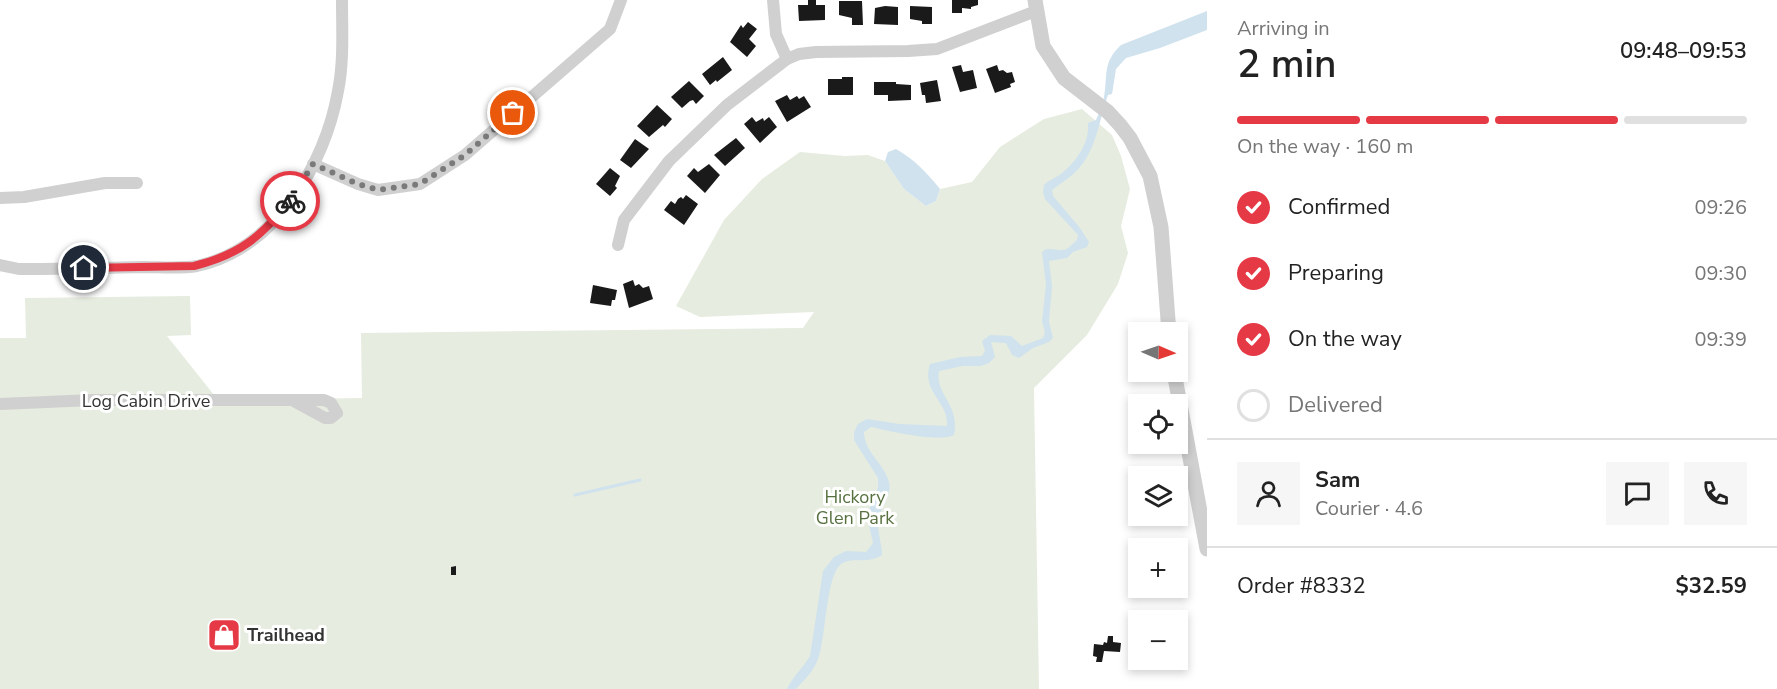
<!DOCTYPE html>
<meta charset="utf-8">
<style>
body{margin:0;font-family:"Nunito Sans",sans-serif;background:#f6f6f6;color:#222;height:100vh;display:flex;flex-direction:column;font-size:22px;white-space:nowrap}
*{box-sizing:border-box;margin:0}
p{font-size:20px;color:#767676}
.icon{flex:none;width:33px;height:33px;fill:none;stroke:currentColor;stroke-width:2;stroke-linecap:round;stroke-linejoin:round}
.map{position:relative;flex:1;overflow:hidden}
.details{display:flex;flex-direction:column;background:#fff;width:570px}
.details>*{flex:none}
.needle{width:39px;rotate:92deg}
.fabs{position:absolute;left:1128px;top:322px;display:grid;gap:12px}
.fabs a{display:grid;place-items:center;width:60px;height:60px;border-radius:0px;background:#fff;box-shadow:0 3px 9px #0003;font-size:30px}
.pin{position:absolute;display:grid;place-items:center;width:51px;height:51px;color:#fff;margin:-26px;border:3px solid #fff;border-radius:50%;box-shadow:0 2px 6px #0007}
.courier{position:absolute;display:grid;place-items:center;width:60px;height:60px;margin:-30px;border:4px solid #e63946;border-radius:50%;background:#fff;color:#222;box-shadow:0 2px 8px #0007}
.overview em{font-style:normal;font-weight:600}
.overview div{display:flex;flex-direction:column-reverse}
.overview{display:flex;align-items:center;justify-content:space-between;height:102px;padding:0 30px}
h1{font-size:39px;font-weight:600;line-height:45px}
.bar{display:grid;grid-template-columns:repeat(4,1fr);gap:9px 6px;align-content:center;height:72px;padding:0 30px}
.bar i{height:8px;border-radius:4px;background:#e0e0e0}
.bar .active{background:#e63946}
.bar p{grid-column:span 4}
.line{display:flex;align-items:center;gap:15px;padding:0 30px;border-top:2px solid #e0e0e0}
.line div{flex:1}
.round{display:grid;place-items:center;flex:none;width:63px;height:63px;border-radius:0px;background:#f6f6f6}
ol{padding:0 30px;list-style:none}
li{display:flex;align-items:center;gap:18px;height:66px}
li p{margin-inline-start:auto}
li .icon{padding:6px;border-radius:50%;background:#e63946;color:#fff;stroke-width:4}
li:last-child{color:#767676}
li i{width:33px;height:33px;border:3px solid #e0e0e0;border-radius:50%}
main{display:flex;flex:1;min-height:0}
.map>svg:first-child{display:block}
</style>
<main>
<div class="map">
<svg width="1207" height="689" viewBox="0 0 1207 689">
<rect width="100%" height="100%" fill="#fff"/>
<path fill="#e6ecdf" d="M1082,109l30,26 9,21 9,33 -9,37 7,27 -10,31 -31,51 -53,53 5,301h-1039v-351h26l-1,-40 165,-2 1,39 -24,1 51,64 144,-2 -1,-65 442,-5 11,-16 -114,5 -24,-11 48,-86 38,-41 38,-27 45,4 23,-1 17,6 19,28 22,17 10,-5 4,-12 32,-7 28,-35 44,-28z"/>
<g fill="#cfe2ee">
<path d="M1207,11v19l-47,18 -34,10 -10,11 -4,25 -4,1c-10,28 -12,61 -37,81 -6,5 -13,9 -19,14l1,6 27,32 9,14 -2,5 -14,5 -6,6 -18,3 3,25 -3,36 4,16 -4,4 -16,6 -14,10 -7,-3 -6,-12 -15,-1 4,15 -6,6 -8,3h-18l-24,5c-4,25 21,32 15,64 -15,8 -65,-4 -83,-8l-7,5c0,20 20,31 25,50 3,14 -7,22 -10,35 -3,13 3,26 3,38 -16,10 -29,1 -41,9 -15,11 -15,73 -23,95 -4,12 -14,21 -22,30h-9c6,-13 16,-21 23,-33l13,-85 11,-14 12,-6 20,1 7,-9 -5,-22 1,-11 9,-22v-10l-24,-38v-8l4,-8 9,-5 32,5 48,2c2,-25 -26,-33 -17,-62l30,-7 22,-1 3,-5 -3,-10 8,-6 21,1 11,10 21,-8 2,-5 -3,-12 4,-36 -4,-33 4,-3c18,0 16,6 31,-9l1,-5 -33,-36 -2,-7 1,-7c5,-5 11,-7 17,-11 15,-12 29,-31 27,-51l8,-3c3,-7 7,-15 8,-23 4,-22 -2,-34 17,-52z"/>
<path d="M896,149c18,10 31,24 44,40l-4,12 -10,5 -22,-17 -19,-28 3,-9z"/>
</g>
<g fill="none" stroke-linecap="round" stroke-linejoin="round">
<path stroke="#cfe2ee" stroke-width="3" d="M575,495l65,-15"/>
</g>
<g fill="#1a1a1a">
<path d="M808,0h8v5h9v15l-26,1 -1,-16h10z"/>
<path d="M952,0h26v5l-7,2v2l-9,-1v5h-10z"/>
<path d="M839,1h23l1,24h-11v-7l-13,-3z"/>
<path d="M885,6l13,1v18l-24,-1 1,-16z"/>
<path d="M910,6l22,1v17h-10v-3l-12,-2z"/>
<path d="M748,22l9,7 -8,10 7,7 -9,11 -17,-15 11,-17 2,3z"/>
<path d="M723,57l9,13 -15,12 -1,-2 -6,5 -8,-11z"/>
<path d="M961,65l2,7 10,-2 4,18 -17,4 -8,-25z"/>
<path d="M997,65l2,6 4,-1 4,3 5,-1 3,10 -5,2 1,3 -16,6 -9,-24z"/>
<path d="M842,77h11v18h-25v-16h14z"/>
<path d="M937,80l4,21 -15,2 -1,-8h-3l-2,-12z"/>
<path d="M689,81l15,15 -8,8 -3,-4 -3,1 -8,7 -11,-11z"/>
<path d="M874,82h22v2l15,1v15l-23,1v-6h-14z"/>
<path d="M787,95l3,5 7,-4 2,3 5,-3 7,11 -24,15 -12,-21z"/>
<path d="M657,105l15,14 -7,8 -2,-2 -14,12 -12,-11z"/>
<path d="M752,117l4,5 7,-4 1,3 5,-4 8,10 -17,16 -16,-19z"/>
<path d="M736,138l9,10 -20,18 -11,-11z"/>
<path d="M635,139l14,10 -18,19 -11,-8z"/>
<path d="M709,164l11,11 -15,18 -18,-17 7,-8 4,4z"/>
<path d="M610,168l10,8 -5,10 2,2 -7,8 -14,-12z"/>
<path d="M686,195l12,9 -14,21 -20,-15 7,-9 4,3 3,-5 3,-2 2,2z"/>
<path d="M633,280l2,6 4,-2 4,4 6,-2 4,13 -24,9 -6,-24z"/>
<path d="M593,285l24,5 -2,10h-3l-1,6 -21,-3z"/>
<path d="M456,566v9h-5v-8z"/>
<path d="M1108,636h5v6l8,1 -1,9 -16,-1 -2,11h-6l1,-5 -4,-1 1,-12 9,1 1,-3 3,1z"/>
</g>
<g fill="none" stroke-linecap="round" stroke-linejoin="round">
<g stroke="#d0d0d0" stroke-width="12">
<path d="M773,0l3,34 11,25"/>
<path d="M313,164l45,20 20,6 42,-6 45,-29 145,-126 11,-29"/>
<path d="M0,198l24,-1 81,-14h32"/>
<path d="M618,245l6,-25 45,-59 58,-56 60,-46 12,-5 17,-2 92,-1 29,-2 99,-38"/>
<path d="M0,265l19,4c41,0 82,-1 123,-2 18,0 38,2 55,-1 78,-17 128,-101 141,-175 6,-30 4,-60 4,-91"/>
<path d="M0,404l93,-4h231l7,3 6,10 -6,5h-6l-33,-18"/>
</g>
<g stroke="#d0d0d0" stroke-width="15">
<path d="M1035,0l8,46 21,32 44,34 12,13 10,13 20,38 11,51 8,106"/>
<path d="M1174,372l33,177"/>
</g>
</g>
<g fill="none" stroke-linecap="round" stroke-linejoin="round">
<path stroke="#7a7a7a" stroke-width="6" stroke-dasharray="0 10.8" d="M290,201l23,-37 45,20 20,6 42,-6 45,-29 48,-42"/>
<path stroke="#e63946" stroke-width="8" d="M84,268l110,-2c45,-11 67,-29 96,-65"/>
</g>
<defs>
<g id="shop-square" transform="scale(1.725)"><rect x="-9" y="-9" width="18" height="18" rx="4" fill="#e63946" stroke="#fff"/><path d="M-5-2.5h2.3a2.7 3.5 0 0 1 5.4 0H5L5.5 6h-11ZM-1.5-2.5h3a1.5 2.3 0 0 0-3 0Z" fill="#fff"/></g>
</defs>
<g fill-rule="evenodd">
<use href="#shop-square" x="224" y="635"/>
</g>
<g text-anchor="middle" stroke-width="6" stroke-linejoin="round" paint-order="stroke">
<g font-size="18" fill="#333" stroke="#fff">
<text x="146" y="407">Log Cabin Drive</text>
</g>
<g font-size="18" fill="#56703f" stroke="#fff">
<text x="855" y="503">Hickory<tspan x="855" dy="21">Glen Park</tspan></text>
</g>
<g font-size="18" font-weight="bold" fill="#333" stroke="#fff" text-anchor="start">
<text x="247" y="641">Trailhead</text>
</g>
</g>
</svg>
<div class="fabs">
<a><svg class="needle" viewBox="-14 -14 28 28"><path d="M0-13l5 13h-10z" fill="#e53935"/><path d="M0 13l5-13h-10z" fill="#767676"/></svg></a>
<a><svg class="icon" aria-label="locate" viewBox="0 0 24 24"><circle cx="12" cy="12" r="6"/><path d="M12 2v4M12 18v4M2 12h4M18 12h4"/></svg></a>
<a><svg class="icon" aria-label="layers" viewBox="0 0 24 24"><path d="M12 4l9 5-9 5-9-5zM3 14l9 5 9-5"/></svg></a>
<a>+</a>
<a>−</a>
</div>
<div class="pin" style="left:513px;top:113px;background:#ea580c"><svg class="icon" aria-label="bag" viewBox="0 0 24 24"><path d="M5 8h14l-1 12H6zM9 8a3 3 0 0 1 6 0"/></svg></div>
<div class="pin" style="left:84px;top:268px;background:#1f2937"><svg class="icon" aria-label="home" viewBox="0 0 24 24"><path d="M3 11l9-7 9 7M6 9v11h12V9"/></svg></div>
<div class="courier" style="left:290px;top:201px"><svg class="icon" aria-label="bike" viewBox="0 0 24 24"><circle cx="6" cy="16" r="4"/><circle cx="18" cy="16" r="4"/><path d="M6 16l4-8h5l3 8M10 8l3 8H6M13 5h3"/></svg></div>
</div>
<section class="details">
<div class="overview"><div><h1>2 min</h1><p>Arriving in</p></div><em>09:48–09:53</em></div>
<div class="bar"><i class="active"></i><i class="active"></i><i class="active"></i><i></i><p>On the way · 160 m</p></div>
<ol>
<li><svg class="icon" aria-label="check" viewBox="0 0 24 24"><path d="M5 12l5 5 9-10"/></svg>Confirmed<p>09:26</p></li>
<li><svg class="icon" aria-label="check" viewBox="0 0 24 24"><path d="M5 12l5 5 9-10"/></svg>Preparing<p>09:30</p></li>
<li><svg class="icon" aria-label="check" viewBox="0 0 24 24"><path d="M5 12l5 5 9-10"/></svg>On the way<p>09:39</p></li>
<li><i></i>Delivered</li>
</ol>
<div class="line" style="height:108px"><a class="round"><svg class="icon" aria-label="person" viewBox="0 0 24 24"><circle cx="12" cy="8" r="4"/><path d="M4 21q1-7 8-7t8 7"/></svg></a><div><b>Sam</b><p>Courier · 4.6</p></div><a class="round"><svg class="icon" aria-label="chat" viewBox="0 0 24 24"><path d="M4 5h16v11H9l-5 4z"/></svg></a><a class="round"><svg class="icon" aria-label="phone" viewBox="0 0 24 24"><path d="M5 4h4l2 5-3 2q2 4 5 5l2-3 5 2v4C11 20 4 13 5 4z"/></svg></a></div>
<div class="line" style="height:78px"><div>Order #8332</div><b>$32.59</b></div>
</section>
</main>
